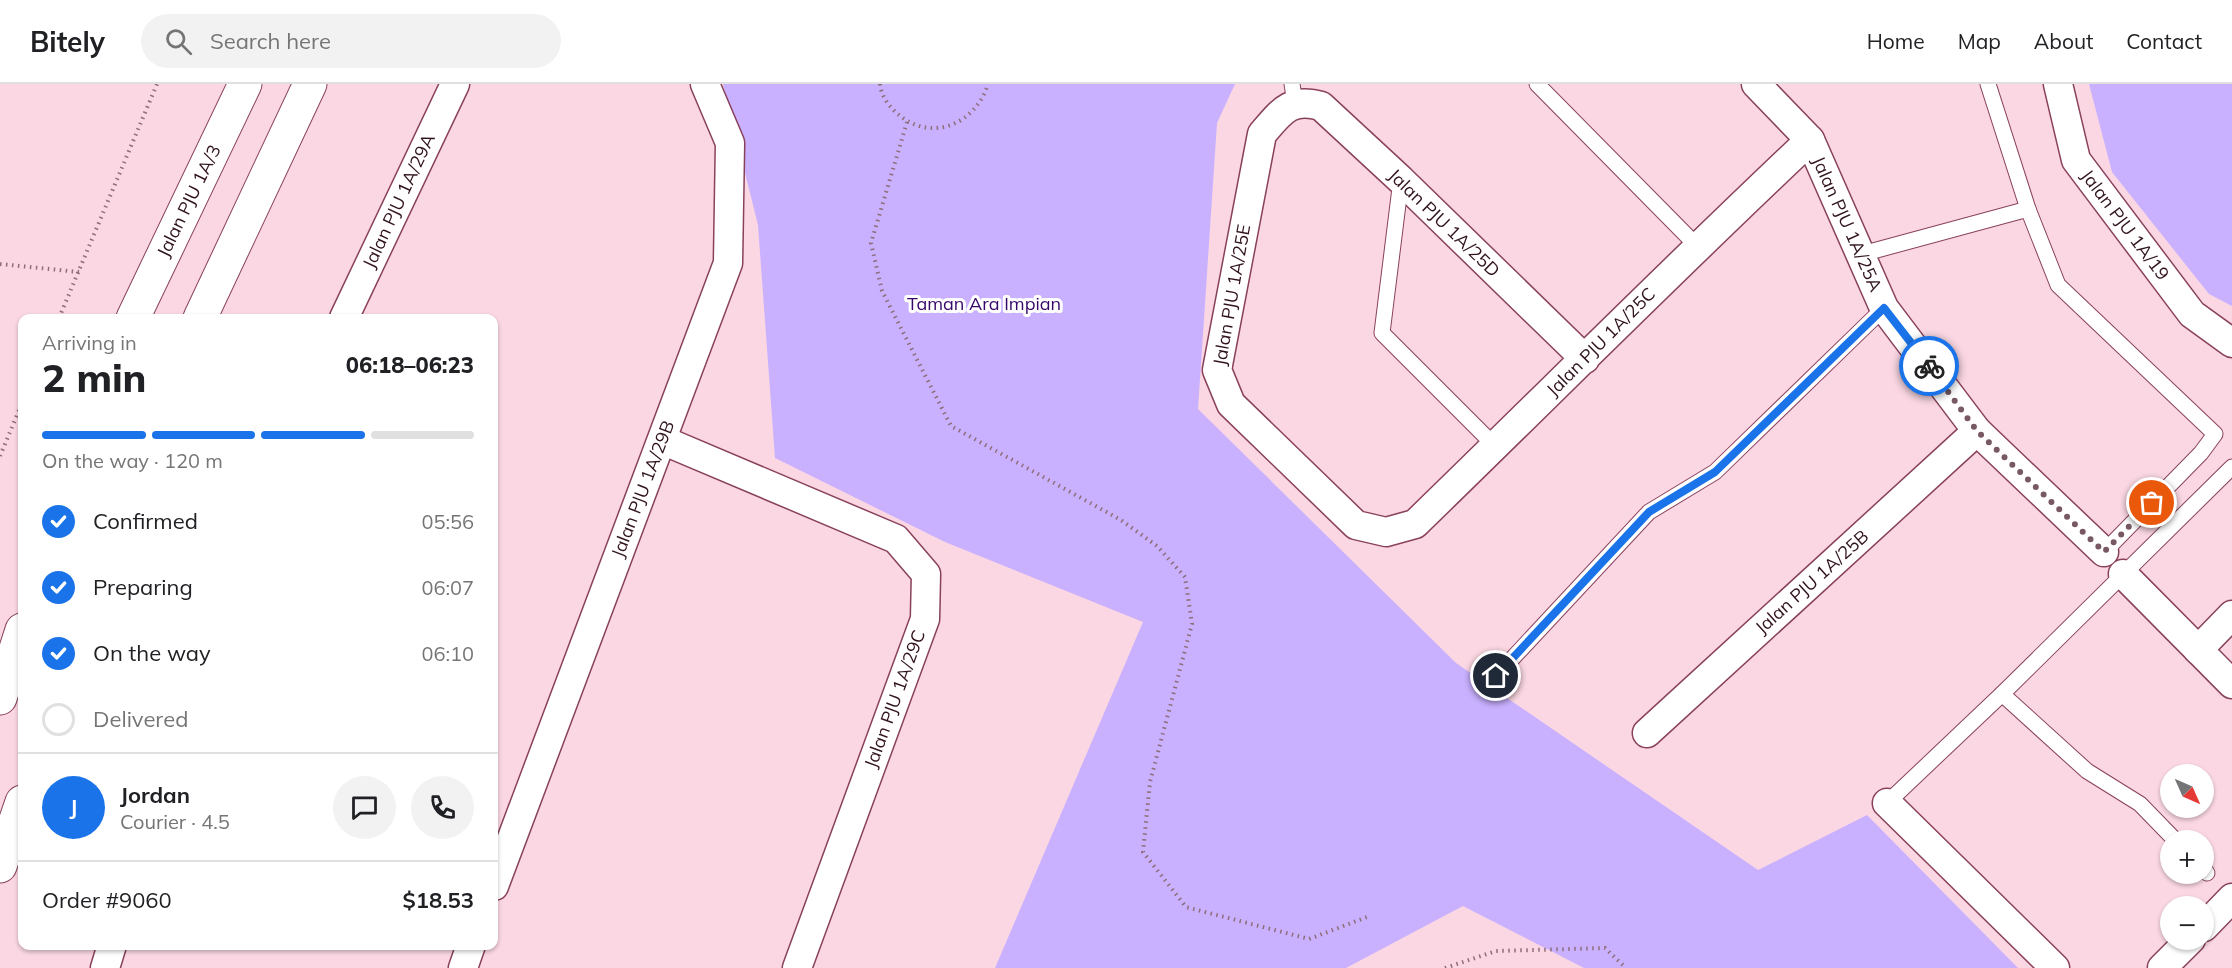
<!DOCTYPE html>
<meta charset="utf-8">
<style>
body{margin:0;font-family:Mulish,sans-serif;background:#f2f2f2;color:#202124;height:100vh;display:flex;flex-direction:column;font-size:22px;white-space:nowrap}
*{box-sizing:border-box;margin:0}
p{font-size:20px;color:#757577}
.icon{flex:none;width:33px;height:33px;fill:none;stroke:currentColor;stroke-width:2;stroke-linecap:round;stroke-linejoin:round}
.map{position:relative;flex:1;overflow:hidden}
.side{position:absolute;left:18px;top:230px;width:480px;height:636px;display:flex;flex-direction:column;background:#fff;border-radius:12px;box-shadow:0 2px 4px #0004}
.side>*{flex:none}
.needle{width:39px;rotate:135deg}
.buttons{position:absolute;left:2160px;top:680px;display:grid;gap:12px}
.buttons a{display:grid;place-items:center;width:54px;height:54px;border-radius:50%;background:#fff;box-shadow:0 2px 4px #0004;font-size:30px}
.pin{position:absolute;display:grid;place-items:center;width:51px;height:51px;color:#fff;margin:-26px;border:3px solid #fff;border-radius:50%;box-shadow:0 2px 6px #0007}
.courier{position:absolute;display:grid;place-items:center;width:60px;height:60px;margin:-30px;border:4px solid #1a73e8;border-radius:50%;background:#fff;color:#222;box-shadow:0 2px 8px #0007}
.headline em{font-style:normal;font-weight:800}
.headline div{display:flex;flex-direction:column-reverse}
.headline{display:flex;align-items:center;justify-content:space-between;height:102px;padding:0 24px}
h1{font-size:39px;font-weight:800;line-height:45px}
.bar{display:grid;grid-template-columns:repeat(4,1fr);gap:9px 6px;align-content:center;height:72px;padding:0 24px}
.bar i{height:8px;border-radius:4px;background:#e0e0e0}
.bar .selected{background:#1a73e8}
.bar p{grid-column:span 4}
.line{display:flex;align-items:center;gap:15px;padding:0 24px;border-top:2px solid #e0e0e0}
.line div{flex:1}
.round{display:grid;place-items:center;flex:none;width:63px;height:63px;border-radius:32px;background:#f2f2f2}
ol{padding:0 24px;list-style:none}
li{display:flex;align-items:center;gap:18px;height:66px}
li p{margin-inline-start:auto}
li .icon{padding:6px;border-radius:50%;background:#1a73e8;color:#fff;stroke-width:4}
li:last-child{color:#757577}
li i{width:33px;height:33px;border:3px solid #e0e0e0;border-radius:50%}
header{display:flex;align-items:center;gap:36px;box-sizing:border-box;height:84px;padding:0 30px;background:#fff;border-bottom:2px solid #e0e0e0}
header strong{font-size:28px}
nav{display:flex;gap:33px;margin-inline-start:auto;font-size:21px}
.search{width:420px;height:54px;background:#f2f2f2;display:flex;align-items:center;gap:15px;box-sizing:border-box;padding:0 21px;border-radius:33px;color:#757577;font-size:22px}
.map>svg:first-child{display:block}
</style>
<header>
<strong>Bitely</strong>
<div class="search"><svg class="icon" aria-label="search" viewBox="0 0 24 24"><circle cx="10" cy="10" r="6"/><path d="M15 15l6 6"/></svg>Search here</div>
<nav><a>Home</a><a>Map</a><a>About</a><a>Contact</a></nav>
</header>
<div class="map">
<svg width="2232" height="884" viewBox="0 0 2232 884">
<rect width="100%" height="100%" fill="#fad7e2"/>
<g fill="#c9b1ff">
<path d="M723,0h512l-18,39 -19,286 258,254 302,207 109,-55 151,153h-434l-121,-62 -117,62h-351l148,-346 -198,-80 -170,-84 -17,-233z"/>
<path d="M2089,0h143v222l-23,-12 -97,-122z"/>
</g>
<g fill="none" stroke-linecap="round" stroke-linejoin="round">
<g stroke="#89415c" stroke-width="17">
<g id="lane">
<path d="M1292,0l3,19"/>
<path d="M1537,0l160,162"/>
<path d="M1988,0l40,125"/>
<path d="M1401,96l-19,153 113,113"/>
<path d="M1862,170l166,-45 30,76 157,149 -14,19 -97,99"/>
<path d="M1496,592l153,-164 66,-40 169,-164"/>
<path d="M2002,610l85,77 53,33 35,36"/>
<path d="M1887,719l115,-109 230,-227"/>
<path d="M2204,785l3,4"/>
</g>
</g>
<g stroke="#89415c" stroke-width="31">
<g id="street">
<path d="M1756,0l54,56 74,168 93,123 127,121"/>
<path d="M2058,0l18,76 116,154 40,29"/>
<path d="M344,234l111,-234"/>
<path d="M1585,275l-184,-179 -80,-74c-31,-9 -40,6 -59,28l-45,236 14,34 125,121 30,7 29,-8c132,-128 261,-258 395,-384"/>
<path d="M662,356l234,99 30,35 -1,45 -128,349"/>
<path d="M2123,490l109,110"/>
<path d="M2198,566l34,-35"/>
<path d="M1647,649l330,-302"/>
<path d="M1887,719l168,165"/>
<path d="M494,802l234,-623 2,-120 -25,-59"/>
<path d="M2204,843l28,-29"/>
<path d="M105,884l7,-23"/>
<path d="M463,884l8,-23"/>
<path d="M2162,884l29,-29"/>
</g>
</g>
<g stroke="#89415c" stroke-width="35">
<g id="secondary">
<path d="M133,234l112,-234"/>
<path d="M200,234l110,-234"/>
<path d="M0,614l22,-68"/>
<path d="M0,782l22,-64"/>
</g>
</g>
<g stroke="#8e6e79" stroke-width="4" stroke-dasharray="1.5 4.5" stroke-linecap="butt">
<path d="M880,0c1,12 10,24 19,31 34,28 77,8 89,-31"/>
<path d="M907,38l-36,121 11,48 69,135 170,94 36,26 28,31 7,47 -42,158 -7,70 43,55 123,32 58,-22"/>
<path d="M0,180l79,8"/>
<path d="M59,234l98,-234"/>
<path d="M0,372l22,-53"/>
<path d="M1445,884l51,-17 109,-3 21,20"/>
</g>
<use href="#lane" stroke="#fff" stroke-width="15"/>
<use href="#street" stroke="#fff" stroke-width="28"/>
<use href="#secondary" stroke="#fff" stroke-width="33"/>
</g>
<g fill="none" stroke-linecap="round" stroke-linejoin="round">
<path stroke="#775863" stroke-width="6" stroke-dasharray="0 10.8" d="M1929,282l48,65 127,121 48,-49"/>
<path stroke="#1a73e8" stroke-width="8" d="M1496,592l153,-164 66,-40 169,-164 45,58"/>
</g>
<g text-anchor="middle" stroke-width="6" stroke-linejoin="round" paint-order="stroke">
<g font-size="18" fill="#31131e" stroke="#fff">
<text transform="translate(189 117) rotate(-64)" y="6">Jalan PJU 1A/3</text>
<text transform="translate(399 117) rotate(-65)" y="6">Jalan PJU 1A/29A</text>
<text transform="translate(1444 139) rotate(44)" y="6">Jalan PJU 1A/25D</text>
<text transform="translate(1847 140) rotate(66)" y="6">Jalan PJU 1A/25A</text>
<text transform="translate(2125 141) rotate(53)" y="6">Jalan PJU 1A/19</text>
<text transform="translate(1232 211) rotate(-80)" y="6">Jalan PJU 1A/25E</text>
<text transform="translate(1601 258) rotate(-45)" y="6">Jalan PJU 1A/25C</text>
<text transform="translate(643 405) rotate(-69)" y="6">Jalan PJU 1A/29B</text>
<text transform="translate(1812 498) rotate(-42)" y="6">Jalan PJU 1A/25B</text>
<text transform="translate(895 615) rotate(-70)" y="6">Jalan PJU 1A/29C</text>
</g>
<g font-size="18" fill="#38076a" stroke="#fff">
<text x="984" y="226">Taman Ara Impian</text>
</g>
</g>
</svg>
<div class="buttons">
<a><svg class="needle" viewBox="-14 -14 28 28"><path d="M0-13l5 13h-10z" fill="#e53935"/><path d="M0 13l5-13h-10z" fill="#757577"/></svg></a>
<a>+</a>
<a>−</a>
</div>
<div class="pin" style="left:2152px;top:419px;background:#ea580c"><svg class="icon" aria-label="bag" viewBox="0 0 24 24"><path d="M5 8h14l-1 12H6zM9 8a3 3 0 0 1 6 0"/></svg></div>
<div class="pin" style="left:1496px;top:592px;background:#1f2937"><svg class="icon" aria-label="home" viewBox="0 0 24 24"><path d="M3 11l9-7 9 7M6 9v11h12V9"/></svg></div>
<div class="courier" style="left:1929px;top:282px"><svg class="icon" aria-label="bike" viewBox="0 0 24 24"><circle cx="6" cy="16" r="4"/><circle cx="18" cy="16" r="4"/><path d="M6 16l4-8h5l3 8M10 8l3 8H6M13 5h3"/></svg></div>
<section class="side">
<div class="headline"><div><h1>2 min</h1><p>Arriving in</p></div><em>06:18–06:23</em></div>
<div class="bar"><i class="selected"></i><i class="selected"></i><i class="selected"></i><i></i><p>On the way · 120 m</p></div>
<ol>
<li><svg class="icon" aria-label="check" viewBox="0 0 24 24"><path d="M5 12l5 5 9-10"/></svg>Confirmed<p>05:56</p></li>
<li><svg class="icon" aria-label="check" viewBox="0 0 24 24"><path d="M5 12l5 5 9-10"/></svg>Preparing<p>06:07</p></li>
<li><svg class="icon" aria-label="check" viewBox="0 0 24 24"><path d="M5 12l5 5 9-10"/></svg>On the way<p>06:10</p></li>
<li><i></i>Delivered</li>
</ol>
<div class="line" style="height:108px"><b class="round" style="background:#1a73e8;color:#fff">J</b><div><b>Jordan</b><p>Courier · 4.5</p></div><a class="round"><svg class="icon" aria-label="chat" viewBox="0 0 24 24"><path d="M4 5h16v11H9l-5 4z"/></svg></a><a class="round"><svg class="icon" aria-label="phone" viewBox="0 0 24 24"><path d="M5 4h4l2 5-3 2q2 4 5 5l2-3 5 2v4C11 20 4 13 5 4z"/></svg></a></div>
<div class="line" style="height:78px"><div>Order #9060</div><b>$18.53</b></div>
</section>
</div>
